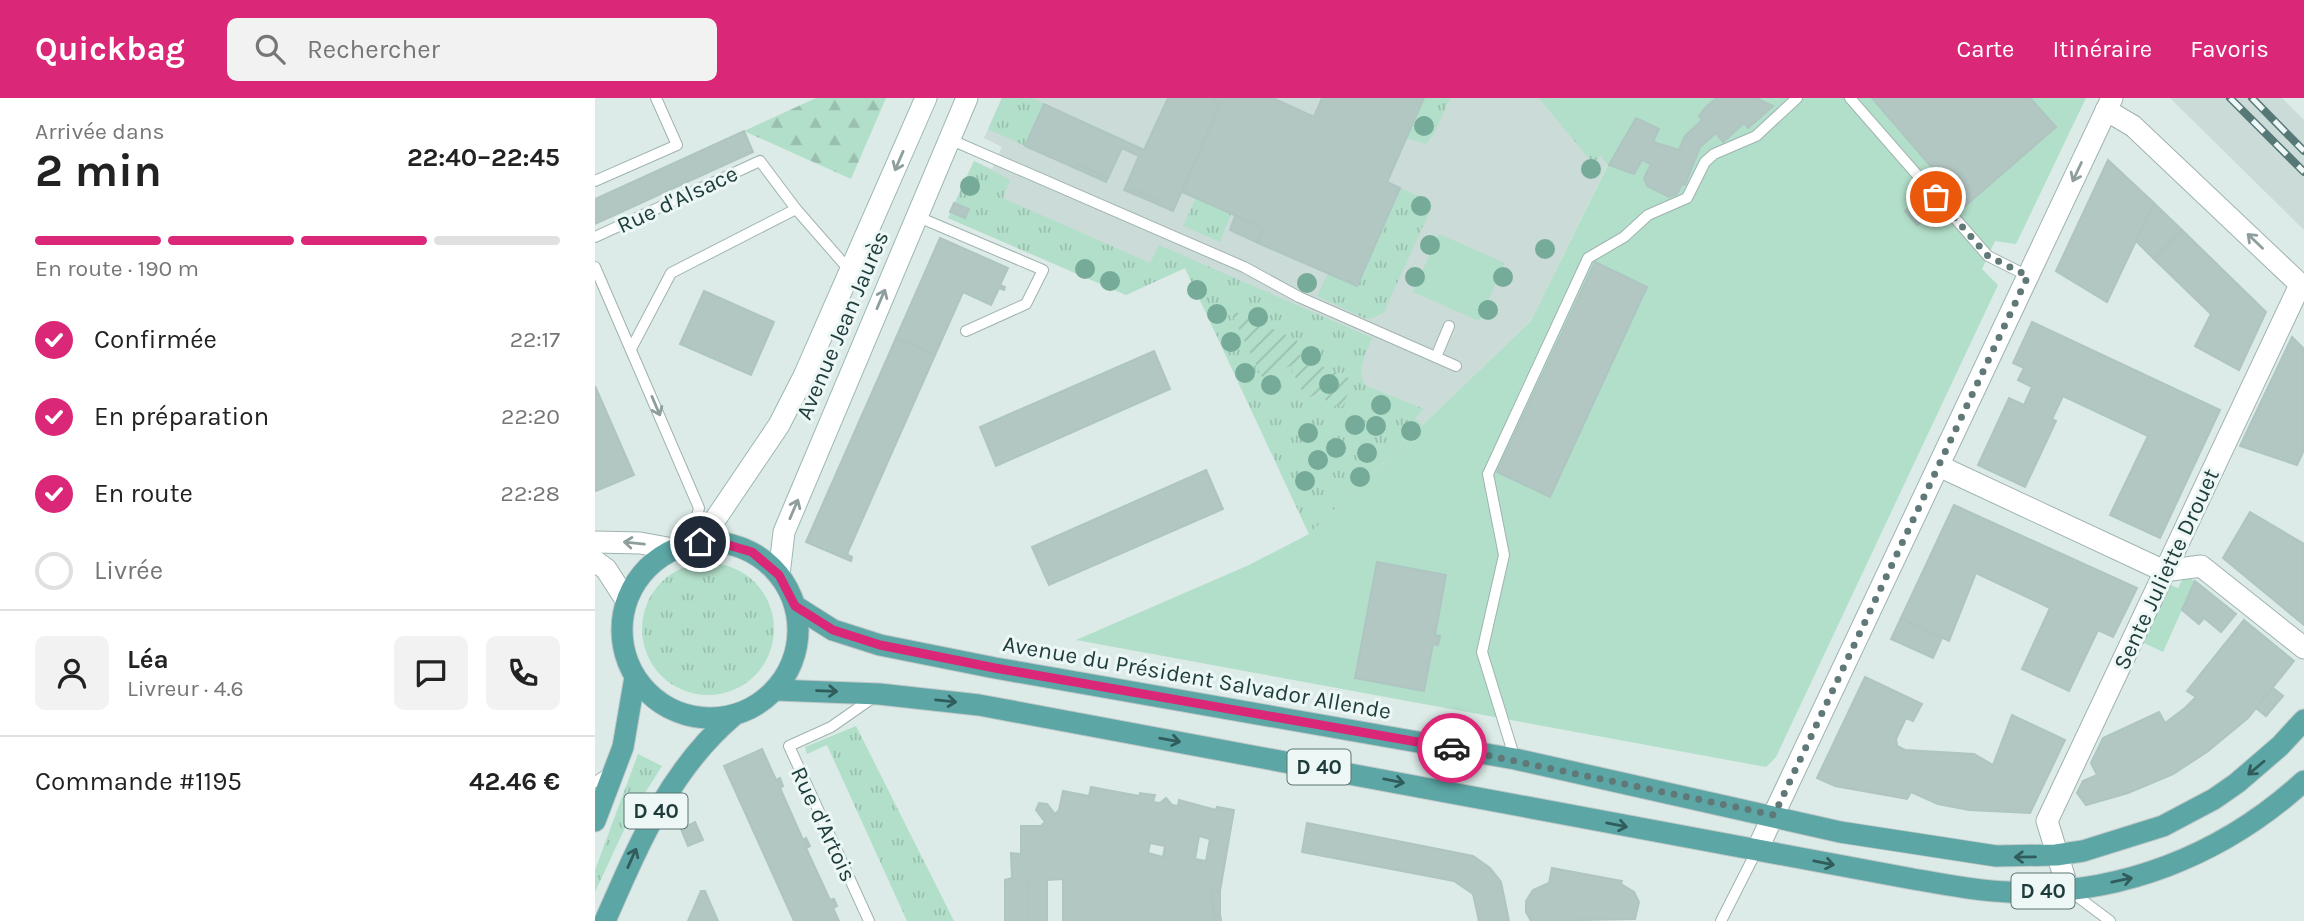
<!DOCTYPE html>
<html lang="fr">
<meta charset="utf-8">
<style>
body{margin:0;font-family:Karla,sans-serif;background:#f2f2f2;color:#222;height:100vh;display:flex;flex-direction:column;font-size:26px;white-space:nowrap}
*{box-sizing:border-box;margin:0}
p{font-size:23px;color:#767676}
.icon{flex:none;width:38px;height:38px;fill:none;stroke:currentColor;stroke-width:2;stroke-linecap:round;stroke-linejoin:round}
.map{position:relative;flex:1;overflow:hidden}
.panel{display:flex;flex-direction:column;background:#fff;width:595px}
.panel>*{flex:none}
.pin{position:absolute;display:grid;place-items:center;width:60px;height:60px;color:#fff;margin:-30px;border:4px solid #fff;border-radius:50%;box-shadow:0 2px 7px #0007}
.courier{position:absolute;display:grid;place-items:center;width:70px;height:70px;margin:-35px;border:5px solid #db2777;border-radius:50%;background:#fff;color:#222;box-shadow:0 2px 9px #0007}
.head em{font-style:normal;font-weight:700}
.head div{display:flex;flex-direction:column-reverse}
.head{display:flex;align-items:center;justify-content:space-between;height:119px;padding:0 35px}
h1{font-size:46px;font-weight:700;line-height:52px}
.bar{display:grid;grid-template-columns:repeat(4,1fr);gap:10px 7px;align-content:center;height:84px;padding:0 35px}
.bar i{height:9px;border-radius:5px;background:#e0e0e0}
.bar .selected{background:#db2777}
.bar p{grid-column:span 4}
.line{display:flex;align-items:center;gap:18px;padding:0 35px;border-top:2px solid #e0e0e0}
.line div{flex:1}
.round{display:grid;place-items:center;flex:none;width:74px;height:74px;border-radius:10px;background:#f2f2f2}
ol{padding:0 35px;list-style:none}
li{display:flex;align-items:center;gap:21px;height:77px}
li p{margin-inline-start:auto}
li .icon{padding:7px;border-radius:50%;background:#db2777;color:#fff;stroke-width:4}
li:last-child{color:#767676}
li i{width:38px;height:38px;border:4px solid #e0e0e0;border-radius:50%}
header{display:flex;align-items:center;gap:42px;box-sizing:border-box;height:98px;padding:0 35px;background:#db2777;color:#fff}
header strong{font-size:33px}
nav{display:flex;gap:38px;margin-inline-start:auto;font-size:24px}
.search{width:490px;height:63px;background:#f2f2f2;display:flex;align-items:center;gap:18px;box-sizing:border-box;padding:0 24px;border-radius:10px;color:#767676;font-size:26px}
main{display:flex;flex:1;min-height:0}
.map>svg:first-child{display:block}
</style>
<header>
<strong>Quickbag</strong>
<div class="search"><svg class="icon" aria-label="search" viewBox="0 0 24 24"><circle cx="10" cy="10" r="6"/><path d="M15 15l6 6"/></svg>Rechercher</div>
<nav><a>Carte</a><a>Itinéraire</a><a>Favoris</a></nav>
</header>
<main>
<section class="panel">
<div class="head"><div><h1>2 min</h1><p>Arrivée dans</p></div><em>22:40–22:45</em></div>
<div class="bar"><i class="selected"></i><i class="selected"></i><i class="selected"></i><i></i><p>En route · 190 m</p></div>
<ol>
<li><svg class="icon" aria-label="check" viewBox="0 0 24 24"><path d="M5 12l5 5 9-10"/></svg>Confirmée<p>22:17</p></li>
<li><svg class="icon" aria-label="check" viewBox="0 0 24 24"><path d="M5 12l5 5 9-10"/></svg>En préparation<p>22:20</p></li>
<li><svg class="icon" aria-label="check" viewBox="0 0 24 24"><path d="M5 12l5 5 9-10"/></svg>En route<p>22:28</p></li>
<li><i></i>Livrée</li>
</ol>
<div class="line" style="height:126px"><a class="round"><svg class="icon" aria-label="person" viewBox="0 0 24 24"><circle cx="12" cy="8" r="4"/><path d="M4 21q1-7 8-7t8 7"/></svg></a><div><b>Léa</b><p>Livreur · 4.6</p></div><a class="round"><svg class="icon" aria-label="chat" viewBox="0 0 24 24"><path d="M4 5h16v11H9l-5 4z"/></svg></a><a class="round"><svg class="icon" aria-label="phone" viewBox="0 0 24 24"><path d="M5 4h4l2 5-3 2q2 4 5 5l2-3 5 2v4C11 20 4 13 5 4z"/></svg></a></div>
<div class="line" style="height:91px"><div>Commande #1195</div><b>42.46 €</b></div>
</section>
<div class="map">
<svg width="1709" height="823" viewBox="0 0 1709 823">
<defs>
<pattern id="grass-tufts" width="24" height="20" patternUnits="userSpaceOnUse" patternTransform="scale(1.75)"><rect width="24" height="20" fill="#b2dfc9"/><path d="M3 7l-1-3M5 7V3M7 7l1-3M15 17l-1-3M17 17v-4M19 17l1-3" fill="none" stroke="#99c0ae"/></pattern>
<pattern id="forest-firs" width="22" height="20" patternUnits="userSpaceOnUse" patternTransform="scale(1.75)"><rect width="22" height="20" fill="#b2dfc9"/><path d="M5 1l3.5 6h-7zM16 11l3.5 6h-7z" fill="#99c0ae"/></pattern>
<pattern id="garden-furrows" width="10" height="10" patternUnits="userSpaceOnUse" patternTransform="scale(1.75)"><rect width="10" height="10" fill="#b2dfc9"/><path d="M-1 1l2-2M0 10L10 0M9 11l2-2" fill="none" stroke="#99c0ae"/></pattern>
</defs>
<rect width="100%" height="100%" fill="#dcebe8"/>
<g fill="#cbdbd7">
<path d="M407,0h551l55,66 -77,157 -222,213 -124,-266 -59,27 -178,-77 26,-57 18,8 10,-22 -18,-9z"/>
<path d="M1575,0h112l22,22v110z"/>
</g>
<g fill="url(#grass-tufts)" fill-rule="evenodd">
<path d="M407,0h31l11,6 -19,42 -37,-17z"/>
<path d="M829,0h26l-16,36 -8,10 -20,-6z"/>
<path d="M944,0h14l47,57 -5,11z"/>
<path d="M379,63l36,19 -7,18 147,65 9,-18 213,93c-6,16 -17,33 -6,48l58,23 -9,9 7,7 -113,109 -124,-266 -59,27 -178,-77zM635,212l67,30 4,17 51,23 -46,19 -16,-33z"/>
<path d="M805,90l25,11 4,14 -45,99 -13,7 -7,-1 -47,-22 11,-23 29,13z"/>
<path d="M601,100l35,16 -11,28 -37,-16z"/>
<circle cx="113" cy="531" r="66"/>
<path d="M261,628l98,195h-47l-80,-176 -20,9 -2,-7z"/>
<path d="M43,656l24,12 -32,51 -35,75v-22z"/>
</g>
<path fill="url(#forest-firs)" d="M221,0h70l-35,81 -107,-48z"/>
<g fill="#b2dfc9">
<path d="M958,0h533l-70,146 -21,-3 -13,28 16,16 -222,472 -10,10 -690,-127 173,-75 60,-31 222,-213 77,-156z"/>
<path d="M844,136l66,29 -26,58 -66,-29z"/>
<path d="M1589,478l11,5 -32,71 -21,-10 26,-58 10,4z"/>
</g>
<path fill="url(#garden-furrows)" d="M634,211l68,31 4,17 52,23 -10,26h-14l-8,-14 -15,7 -16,-33 -27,13z"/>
<g fill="#b2c6c2" stroke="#aec5c1" stroke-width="2" fill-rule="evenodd">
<path d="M573,0h47l-1,5 6,2 -47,106 -18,-8 2,-3 -31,-14 13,-30 -17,-8 -14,30 -31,-14 -2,4 -50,-22 19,-42 100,46z"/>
<path d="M620,0h58l41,19 8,-19h102l-37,84 13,6 -43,98 -99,-43 6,-15 -82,-36 38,-87 -6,-2z"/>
<path d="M1121,0h40l17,8 -25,22 -4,-5 -21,19 -7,-9 -16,14 -15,38 -3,-1 -5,10 -8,3 -22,-11 -3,-8 7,-14 -9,-4 -8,14 -25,-9 27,-47 23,11 -6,13 26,8 6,-14 17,-16 -3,-4 5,-7z"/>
<path d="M1277,0h158l26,29 -91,79z"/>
<path d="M149,33l9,21 -158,72v-25z"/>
<path d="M1513,62l46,43 -47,99 -51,-31z"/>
<path d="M482,66l31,14 -2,4 -31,-14z"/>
<path d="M531,88l31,14 -2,3 -31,-13z"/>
<path d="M1323,101l13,14 -14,12 -12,-14z"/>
<path d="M359,105l15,6 -4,9 -15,-6z"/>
<path d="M1559,105l28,27 -28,29 -18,-18z"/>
<path d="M640,118l29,12 -6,15 -28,-13z"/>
<path d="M1587,132l84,82 -27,58 -44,-24 16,-32 -57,-55z"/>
<path d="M345,140l68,30 -8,17 5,2 -1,3 -5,-2 -8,17 -28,-13 -28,63 -39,-17z"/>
<path d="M1000,164l52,25 -97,210 -53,-25z"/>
<path d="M109,193l70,31 -23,53 -71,-31z"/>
<path d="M1437,224l188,88 -60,128 -50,-23 38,-79 -85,-40 -11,23 4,2 -31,66 -47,-22 31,-67 15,7 8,-18 -14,-7 6,-12 -11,-5z"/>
<path d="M1697,239l12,12v101l-7,15 -57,-19z"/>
<path d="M301,240l39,17 -88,199 5,3 -1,4 -45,-19z"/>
<path d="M559,253l16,38 -174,77 -16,-39z"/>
<path d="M0,288l39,89 -38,16 -1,-2z"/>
<path d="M611,372l17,39 -174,76 -17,-38z"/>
<path d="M1359,407l183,83 -24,49 -15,-7 -29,61 -47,-22 28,-61 -74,-35 -27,68 -48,-23z"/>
<path d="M1655,414l54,32v81l-81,-67z"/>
<path d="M782,464l69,13 -11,60 5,1 -2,9 -5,-1 -9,47 -69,-13z"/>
<path d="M1600,483l41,33 -15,18 -17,-14 -5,6 -17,-14z"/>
<path d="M1306,520l41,20 -9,20 -42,-19z"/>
<path d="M1649,522l50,41 -46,57 -41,34 -34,22 -45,19 -42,12 -9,-12 6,-12 14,-6 -6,-12 12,-25 56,-26 6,11 20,-15 11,-11 -9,-6z"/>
<path d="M1270,579l57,27 -9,17 -7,-3 -10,21 1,7 8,4 69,4 19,11 19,-50 53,25 -35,73 -61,-3 -31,-6 -27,-12 -4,7 -72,-13 -18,-8z"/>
<path d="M1678,590l10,8 -17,20 -10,-8z"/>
<path d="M167,651l14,31 4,-2 3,8 -3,2 23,52 3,-2 4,8 -4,2 24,52 4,-1 3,7 -4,2 6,13h-45l-70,-155z"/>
<path d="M496,689l48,9 1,-3 15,2 -2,7 7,1 6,-5 6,7 6,1 1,-6 37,10 1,-3 17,3 -14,81 -8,-1 2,26 6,-1 1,5 -158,1v-42l-16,1v41h-19v-41h-23l7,-2 -1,-25 10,1v-28h20l4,-4 -9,-12 3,-7 8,1 8,10 4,-4 4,-19 26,5zM604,738l11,3 -4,22 -11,-2zM555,745l15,3 -2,11 -15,-4z"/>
<path d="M100,724l8,18 -15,6 -7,-17z"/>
<path d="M712,725l166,33 17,12 11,14 8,39h-30l-6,-27 -19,-13 -152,-29z"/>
<path d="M957,770l70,13 -1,3 13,8 5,10 -4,17 -104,2 -5,-9v-11l7,-11 16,-7z"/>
<rect x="410" y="782" width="23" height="41"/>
<path d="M617,792l8,1v24l-6,1z"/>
<path d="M106,793h4l13,30h-30z"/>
</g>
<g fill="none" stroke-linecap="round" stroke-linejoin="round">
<g stroke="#9fb3b1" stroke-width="12">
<g id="lane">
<path d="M1255,0l138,158 40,20"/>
<path d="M354,41l295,128 55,30 157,69"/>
<path d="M0,83l82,-36 -21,-47"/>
<path d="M201,111l55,63"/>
<path d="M321,118l127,54 -17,34 -60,27"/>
<path d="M0,139l165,-76 36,48 -125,64 -40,76"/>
<path d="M0,169l104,241 -9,36"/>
<path d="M841,259l13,-31"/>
<path d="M920,661l-33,-107 22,-97 -16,-81 100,-216 36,-21 24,-22 39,-17 18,-36 9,-8 42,-18 41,-38"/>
<path d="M0,684l16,-10"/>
<path d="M1475,793l40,30"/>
<path d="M274,823l-80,-175 42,-19 43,-30"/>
<path d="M1126,823l36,-71"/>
</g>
</g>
<g stroke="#9fb3b1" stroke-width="23">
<g id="street">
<path d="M1511,12l27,16 171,162"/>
<path d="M1344,368l225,105 37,-5 103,82"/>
<path d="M0,444l45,1 33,6"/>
<path d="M0,463l11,8 20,31"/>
<path d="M1162,752l355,-752"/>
<path d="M1473,791l-21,-68 253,-536"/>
</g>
</g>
<g stroke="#9bb8b4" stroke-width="23">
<g id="secondary">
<path d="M105,444l79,-117 25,-49 122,-278"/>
<path d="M184,477l5,-43 183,-434"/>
</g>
</g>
<g stroke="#c0c8c8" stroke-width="23">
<g id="primary">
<circle cx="115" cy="532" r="88"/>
<path d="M200,508l38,24 47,15 115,23 520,91 325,73 156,24 60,-1 27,-4 80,-25 51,-27 23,-16 43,-37 24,-26"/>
<path d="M180,592l104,4 100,11 934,174c31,5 63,12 95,13 111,4 214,-36 296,-111"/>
<path d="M0,723l28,-74 12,-70"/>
<path d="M10,823c33,-75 64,-150 127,-204"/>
</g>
</g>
<use href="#lane" stroke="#fff" stroke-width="10"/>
<use href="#street" stroke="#fff" stroke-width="21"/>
<use href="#secondary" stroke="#fff" stroke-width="21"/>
<use href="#primary" stroke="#5ca6a5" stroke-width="21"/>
<g stroke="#567877" stroke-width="8">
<g id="rail">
<path d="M1635,0l74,74"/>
<path d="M1657,0l52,53"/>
</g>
</g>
<use href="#rail" stroke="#edf7f5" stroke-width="5" stroke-dasharray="16" stroke-linecap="butt"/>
</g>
<g fill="#76ab99">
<circle cx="829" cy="28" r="10"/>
<circle cx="996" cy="71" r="10"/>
<circle cx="375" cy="88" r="10"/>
<circle cx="826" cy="108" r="10"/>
<circle cx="835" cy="147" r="10"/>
<circle cx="950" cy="151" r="10"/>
<circle cx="490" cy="171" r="10"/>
<circle cx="820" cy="179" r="10"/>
<circle cx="908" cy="179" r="10"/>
<circle cx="515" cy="183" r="10"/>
<circle cx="712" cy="185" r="10"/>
<circle cx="602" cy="192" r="10"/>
<circle cx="893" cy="212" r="10"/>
<circle cx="622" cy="216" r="10"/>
<circle cx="663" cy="219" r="10"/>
<circle cx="636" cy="244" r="10"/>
<circle cx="716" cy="258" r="10"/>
<circle cx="650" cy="275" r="10"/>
<circle cx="734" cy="286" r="10"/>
<circle cx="676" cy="287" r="10"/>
<circle cx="786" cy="307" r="10"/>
<circle cx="760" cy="327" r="10"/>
<circle cx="781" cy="328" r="10"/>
<circle cx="816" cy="333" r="10"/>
<circle cx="713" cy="335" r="10"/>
<circle cx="741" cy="350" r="10"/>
<circle cx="772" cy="355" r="10"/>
<circle cx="723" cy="362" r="10"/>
<circle cx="765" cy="379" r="10"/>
<circle cx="710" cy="383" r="10"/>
</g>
<defs><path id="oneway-shaft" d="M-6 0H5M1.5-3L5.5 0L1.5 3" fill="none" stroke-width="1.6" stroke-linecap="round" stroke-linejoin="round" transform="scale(1.75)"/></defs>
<g stroke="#8e9e9d">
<use href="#oneway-shaft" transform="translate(304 63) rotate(113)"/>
<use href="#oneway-shaft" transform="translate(1482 74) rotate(115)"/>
<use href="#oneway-shaft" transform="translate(1660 143) rotate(-136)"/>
<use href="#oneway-shaft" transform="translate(286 201) rotate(-67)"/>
<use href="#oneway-shaft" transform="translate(61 308) rotate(67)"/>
<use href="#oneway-shaft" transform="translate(199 411) rotate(-67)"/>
<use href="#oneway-shaft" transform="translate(39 445) rotate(-174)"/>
</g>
<g stroke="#305c5b">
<use href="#oneway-shaft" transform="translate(232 593) rotate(2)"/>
<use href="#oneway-shaft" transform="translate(351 603) rotate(6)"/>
<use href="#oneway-shaft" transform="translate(575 642) rotate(10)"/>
<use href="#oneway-shaft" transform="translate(1661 670) rotate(140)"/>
<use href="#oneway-shaft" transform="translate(799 683) rotate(11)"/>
<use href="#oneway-shaft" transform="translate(1022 727) rotate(11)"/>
<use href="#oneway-shaft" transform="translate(1430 759) rotate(179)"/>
<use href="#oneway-shaft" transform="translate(37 760) rotate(-66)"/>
<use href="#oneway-shaft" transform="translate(1229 765) rotate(11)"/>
<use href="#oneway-shaft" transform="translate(1527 782) rotate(-12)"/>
</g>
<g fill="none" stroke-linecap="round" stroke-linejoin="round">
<path stroke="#607978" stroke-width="7" stroke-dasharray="0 12.6" d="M857,650l322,67 254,-539 -40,-20 -52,-59"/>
<path stroke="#db2777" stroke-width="9" d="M105,444h18l34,10 27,23 16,31 38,24 47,15 115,23 457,80"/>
</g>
<g text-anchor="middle" stroke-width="6" stroke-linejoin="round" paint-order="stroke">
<g fill="#edf7f5" stroke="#5b7473" stroke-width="2">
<rect x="692.5" y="651.5" width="63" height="35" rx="5"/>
<rect x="29.5" y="695.5" width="63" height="35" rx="5"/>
<rect x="1416.5" y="775.5" width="63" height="35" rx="5"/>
</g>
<g font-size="21" font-weight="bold" fill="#1d3c3b">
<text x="724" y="676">D 40</text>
<text x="61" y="720">D 40</text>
<text x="1448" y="800">D 40</text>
</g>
<g font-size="23" fill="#1d3c3b" stroke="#edf7f5">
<text transform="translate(82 101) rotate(-25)" y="8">Rue d'Alsace</text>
<text transform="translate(247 227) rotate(-67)" y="8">Avenue Jean Jaurès</text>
<text transform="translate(1571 471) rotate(-65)" y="8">Sente Juliette Drouet</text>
<text transform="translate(602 579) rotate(10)" y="8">Avenue du Président Salvador Allende</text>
<text transform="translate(229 726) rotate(65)" y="8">Rue d'Artois</text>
</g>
</g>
</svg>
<div class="pin" style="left:1341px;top:99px;background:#ea580c"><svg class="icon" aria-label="bag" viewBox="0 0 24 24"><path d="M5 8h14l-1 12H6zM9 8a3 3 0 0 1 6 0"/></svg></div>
<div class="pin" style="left:105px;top:444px;background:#1f2937"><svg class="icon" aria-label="home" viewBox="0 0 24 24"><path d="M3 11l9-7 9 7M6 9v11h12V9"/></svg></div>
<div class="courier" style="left:857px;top:650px"><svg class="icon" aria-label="car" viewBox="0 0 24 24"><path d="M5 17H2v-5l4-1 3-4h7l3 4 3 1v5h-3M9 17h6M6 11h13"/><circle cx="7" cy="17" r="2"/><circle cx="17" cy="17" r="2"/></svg></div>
</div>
</main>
